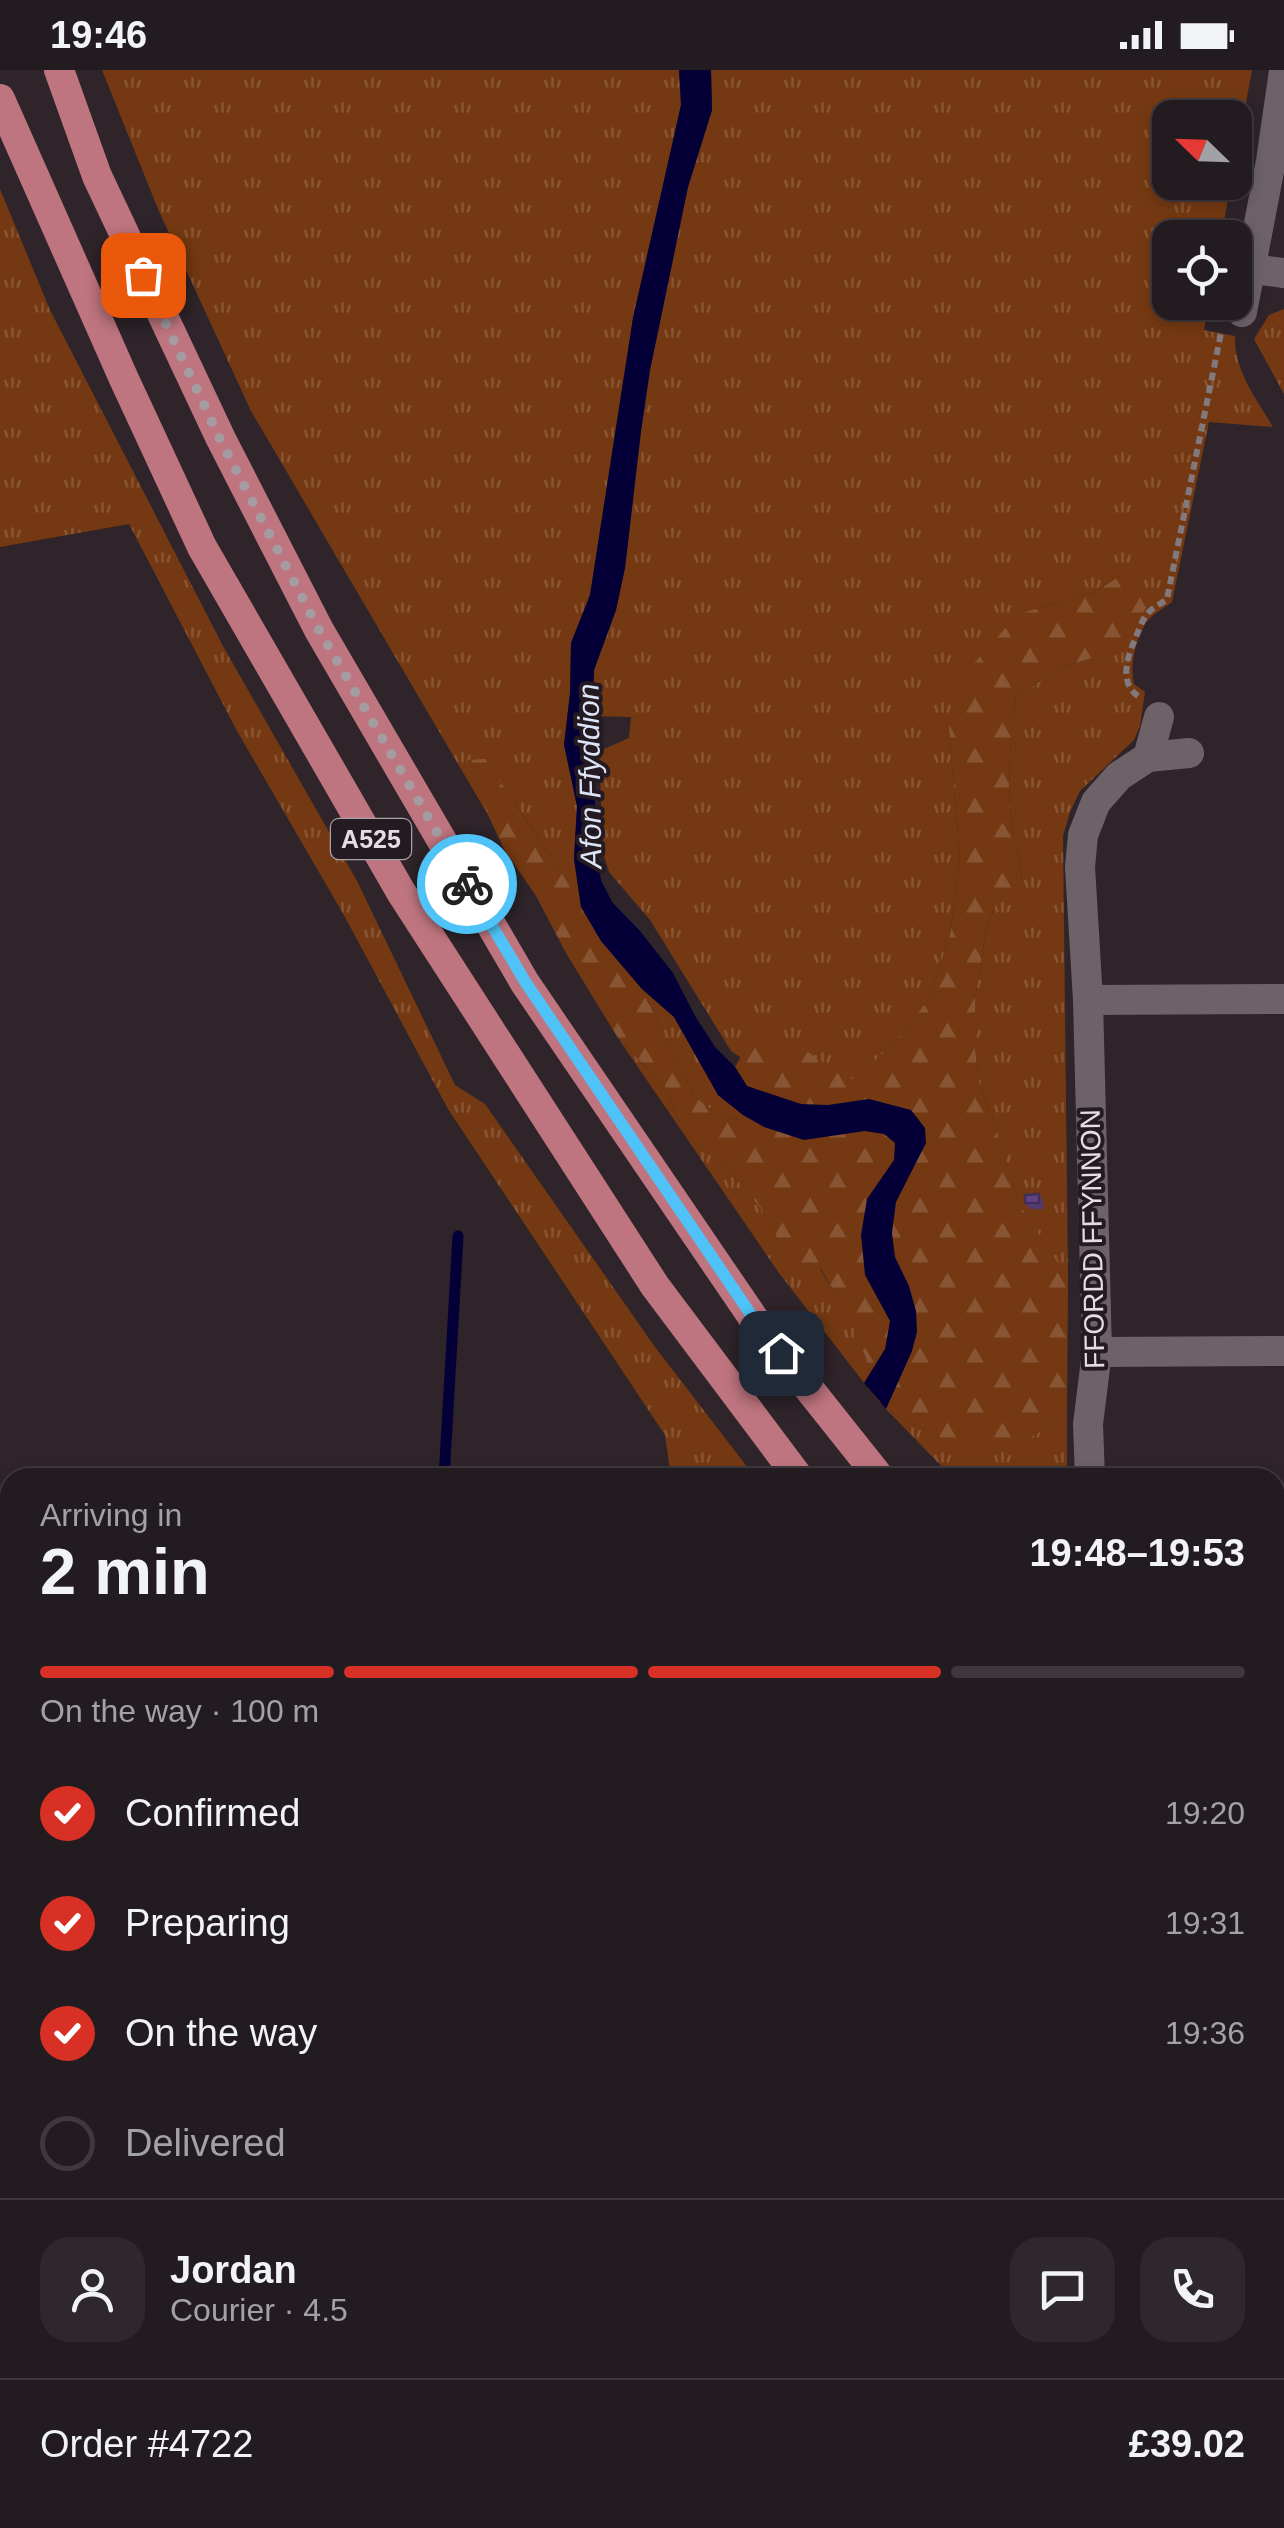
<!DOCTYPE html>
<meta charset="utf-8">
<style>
body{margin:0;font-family:Arial,sans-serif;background:#2e282d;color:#f1f3f6;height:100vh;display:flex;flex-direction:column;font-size:38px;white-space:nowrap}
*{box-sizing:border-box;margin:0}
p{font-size:32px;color:#a2a1a5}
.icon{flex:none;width:55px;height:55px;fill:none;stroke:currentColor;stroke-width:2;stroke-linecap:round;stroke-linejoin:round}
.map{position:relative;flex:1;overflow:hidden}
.panel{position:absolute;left:0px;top:1398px;width:1285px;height:1062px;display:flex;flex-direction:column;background:#221b20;border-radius:30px 30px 0 0;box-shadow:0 5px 15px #0003,0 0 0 2px #3f393e}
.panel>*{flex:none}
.needle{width:65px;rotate:293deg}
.tools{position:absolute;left:1152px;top:30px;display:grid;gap:20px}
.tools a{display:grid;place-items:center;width:100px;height:100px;border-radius:20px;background:#221b20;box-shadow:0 5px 15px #0003,0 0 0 2px #3f393e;font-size:50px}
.pin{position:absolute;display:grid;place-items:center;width:85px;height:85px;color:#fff;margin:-42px;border-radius:20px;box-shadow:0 5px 15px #0006}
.courier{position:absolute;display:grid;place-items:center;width:100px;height:100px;margin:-50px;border:8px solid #4fc3f7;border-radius:50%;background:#fff;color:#222;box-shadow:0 2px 12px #0007}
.headline em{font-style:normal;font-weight:800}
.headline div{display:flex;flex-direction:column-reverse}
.headline{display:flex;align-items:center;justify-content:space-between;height:170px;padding:0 40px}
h1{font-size:65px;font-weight:800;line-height:75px}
.bar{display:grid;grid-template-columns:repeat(4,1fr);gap:15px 10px;align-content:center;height:120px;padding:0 40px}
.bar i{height:12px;border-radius:8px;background:#3f393e}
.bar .current{background:#d93025}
.bar p{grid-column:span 4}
.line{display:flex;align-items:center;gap:25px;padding:0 40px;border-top:2px solid #3f393e}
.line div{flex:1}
.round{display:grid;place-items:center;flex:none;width:105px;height:105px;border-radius:30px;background:#2e282d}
ol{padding:0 40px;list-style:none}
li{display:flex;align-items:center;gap:30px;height:110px}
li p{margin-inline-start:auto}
li .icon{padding:10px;border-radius:50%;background:#d93025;color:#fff;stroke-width:4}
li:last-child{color:#a2a1a5}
li i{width:55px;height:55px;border:5px solid #3f393e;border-radius:50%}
.status{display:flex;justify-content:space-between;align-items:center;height:70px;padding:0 50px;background:#221b20;direction:ltr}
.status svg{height:28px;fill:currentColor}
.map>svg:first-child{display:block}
</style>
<div class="status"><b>19:46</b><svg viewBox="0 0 49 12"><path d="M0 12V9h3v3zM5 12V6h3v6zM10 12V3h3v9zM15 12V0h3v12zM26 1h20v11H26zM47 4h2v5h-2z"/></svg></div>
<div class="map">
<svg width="1284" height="2458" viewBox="0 0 1284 2458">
<defs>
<pattern id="grass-tufts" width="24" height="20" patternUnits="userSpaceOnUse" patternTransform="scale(2.5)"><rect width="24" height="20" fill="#743912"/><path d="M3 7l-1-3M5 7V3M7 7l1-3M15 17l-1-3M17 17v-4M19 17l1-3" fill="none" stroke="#885534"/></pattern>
<pattern id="forest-firs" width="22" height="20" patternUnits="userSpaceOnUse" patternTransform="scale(2.5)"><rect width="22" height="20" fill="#743912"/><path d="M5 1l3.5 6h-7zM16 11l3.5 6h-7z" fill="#885534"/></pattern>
</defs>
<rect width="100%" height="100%" fill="#2e242a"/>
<g fill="url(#grass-tufts)">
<path d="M102,0h577l2,35 -48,213 -43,277 -19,48 -1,50 -6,51 13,62 -3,53 7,48 -21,-37 -45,-67 -47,-43 20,55 -237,-404 -93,-202z"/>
<path d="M711,0h541l-17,92v-44h-65v64l61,1 -10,54 -51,1v64l39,1 -5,27 31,6c-1,35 21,62 38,91l-64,-5 -37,180c-6,5 -14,9 -20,14 -15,14 -23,49 -18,68l11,8 -5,34 -6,14 -54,51 -10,21 -7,24 5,443 -48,-73 -27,-87 -14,-34 -4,-38v-48l11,-69 10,-27 26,-25c-1,-19 -8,-36 -10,-55 -6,-42 -1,-84 4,-126l44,-29 32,-10 31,-84 -28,18 -77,22 -69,114 11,131 -10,76 -20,62 -33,43 -40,39 -46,4 -44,-8 -36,-24 -81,-131 -41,-48 -6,-19 -4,-102 30,-13 2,-21 -39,-1 2,-46 22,-60 9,-42 16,-137 9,-61 38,-183 24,-77z"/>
<path d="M0,119l50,121 174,338 133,233 98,204 30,19 170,243 100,130h-21l-5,-5 2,5h-60l-6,-42 -217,-326 -103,-192 -108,-186 -108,-207 -129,23z"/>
<path d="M1284,239v85l-30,-55 15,-24z"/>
<path d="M642,919l32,28 44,78 25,20 -7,5 -18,-5 -24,-19z"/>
<path d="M618,968l47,49 21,49 32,25 27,27 27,36 14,42 34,3 28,45 18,44 9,39 -96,-124z"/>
<path d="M886,1339l48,26h101l32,-23v65h-115z"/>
<path d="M1275,1640l9,9v104l-9,-8z"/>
</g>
<path fill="url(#forest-firs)" d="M1123,504l31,20 -22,38 -40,26 -32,10 -44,29c-5,42 -10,85 -4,126 2,19 9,36 10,55l-26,25 -10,27 -11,69v48l4,38 14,34 27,86 48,74 -1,133 -32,23 -48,17 -53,-17 -48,-26 -11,-12 -9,-39 -19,-44 -26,-45 -35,-2 -14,-43 -27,-36 -27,-27 -32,-25 -21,-49 -47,-49 -52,-85 -30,-57 -32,-47 -16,-34 -21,-55 18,-1 75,111 41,71 41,48 52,107 24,19 18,5 7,-6 4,-28 -12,-19 15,-27 21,-4 27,9 49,34h9l41,-39 33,-43 20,-62 10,-76 -11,-131 7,-33 11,-24 51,-57 77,-22z"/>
<path fill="#040037" d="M679,0h32l1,40 -24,77 -38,183 -9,61 -16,137 -9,42 -22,60 -2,53 5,134 4,23 11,22 28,29 33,42 22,43 20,31 20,20 12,19 54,18 27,1 41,-6 42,11 14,18 1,15 -30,59 -4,31 3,24 14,29 7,25 1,21 -5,19 -26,58 -22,-26 21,-34 5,-28 -25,-46 -4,-40 6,-36 27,-39 1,-17 -11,-9 -19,-3 -61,9 -40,-13 -21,-12 -25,-20 -44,-78 -32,-28 -41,-48 -20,-34 -7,-48 3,-53 -13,-61 6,-52 1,-50 19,-48 43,-277 48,-213z"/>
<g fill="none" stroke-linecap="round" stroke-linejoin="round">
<path stroke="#040037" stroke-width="11" d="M444,1408l14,-242"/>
<g stroke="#82797e" stroke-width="6" stroke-dasharray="8 5" stroke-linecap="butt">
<path d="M1138,626c-20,-14 -10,-41 -2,-59 3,-7 6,-17 11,-23 5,-6 14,-10 20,-15l54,-266"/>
<path d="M0,1730l10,-2"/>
</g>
<g stroke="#6e6269" stroke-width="30">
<path d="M1252,199l32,4"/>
<path d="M1242,242l29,-151 13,-90"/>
<path d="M1148,687l11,-40"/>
<path d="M1088,930l196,-1"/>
<path d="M1097,1282l187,-1"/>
<path d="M1090,1408l-2,-54 9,-72 -9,-352 -8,-133 3,-32 13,-33 23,-26 29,-19 41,-4"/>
<path d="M1275,1595l9,8"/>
</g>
<g stroke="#bf757f" stroke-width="30">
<path d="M59,0l38,106 124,263 98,191 206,353 231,339 124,156"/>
<path d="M0,29l124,280 78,168 199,345 254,394 144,192"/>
<path d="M1275,1845l9,9"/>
<path d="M1275,1939l9,9"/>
</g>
</g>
<g fill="#533a70">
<path d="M1039,1124l4,7 1,8h-14l-5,-6z"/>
<path d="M0,2130l8,12 2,157h-10z"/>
</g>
<path fill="#442f5b" d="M0,2130l8,12 2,153 -6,-9z"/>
<g fill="#614382" stroke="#442f5b" stroke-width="2.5">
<path d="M1039,1124v9h-14v-8z"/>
<path d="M0,2149l4,137h-4z"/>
</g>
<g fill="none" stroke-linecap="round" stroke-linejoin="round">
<path stroke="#a49ca1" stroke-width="10" stroke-dasharray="0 18" d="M143,205l77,164 99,191 148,254"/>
<path stroke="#4fc3f7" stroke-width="12" d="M467,814l59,99 230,339 25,31"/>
</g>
<g text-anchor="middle" stroke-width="8" stroke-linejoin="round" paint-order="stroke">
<rect fill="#241a21" stroke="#aaa2a7" stroke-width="2.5" x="331" y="749" width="80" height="40" rx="8"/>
<g font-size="25" font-weight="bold" fill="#e4dde1">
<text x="371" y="778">A525</text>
</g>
<g font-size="28" fill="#e4dde1" stroke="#241a21">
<text transform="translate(1092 1169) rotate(-91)" y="10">FFORDD FFYNNON</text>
</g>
<g font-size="30" font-style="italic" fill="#dde4f7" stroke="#241a21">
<text transform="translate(590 706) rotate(-91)" y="10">Afon Ffyddion</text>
</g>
</g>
</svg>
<div class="tools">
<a><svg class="needle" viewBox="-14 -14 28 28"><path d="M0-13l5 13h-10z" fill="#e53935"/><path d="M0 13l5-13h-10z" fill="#a2a1a5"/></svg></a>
<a><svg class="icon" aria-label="locate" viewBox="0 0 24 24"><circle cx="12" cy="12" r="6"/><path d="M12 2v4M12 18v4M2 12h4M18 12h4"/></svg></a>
</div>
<div class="pin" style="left:143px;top:205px;background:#ea580c"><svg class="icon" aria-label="bag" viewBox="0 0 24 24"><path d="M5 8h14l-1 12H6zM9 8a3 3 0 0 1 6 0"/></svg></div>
<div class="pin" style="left:781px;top:1283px;background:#1f2937"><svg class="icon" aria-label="home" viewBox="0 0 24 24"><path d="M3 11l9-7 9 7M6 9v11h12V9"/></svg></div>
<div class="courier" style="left:467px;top:814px"><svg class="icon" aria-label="bike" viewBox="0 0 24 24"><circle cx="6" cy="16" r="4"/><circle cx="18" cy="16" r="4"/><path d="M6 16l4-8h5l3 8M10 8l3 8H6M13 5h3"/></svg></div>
<section class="panel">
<div class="headline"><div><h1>2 min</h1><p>Arriving in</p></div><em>19:48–19:53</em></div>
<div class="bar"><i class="current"></i><i class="current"></i><i class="current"></i><i></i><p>On the way · 100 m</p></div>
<ol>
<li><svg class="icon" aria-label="check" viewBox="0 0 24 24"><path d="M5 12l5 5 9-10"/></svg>Confirmed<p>19:20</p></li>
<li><svg class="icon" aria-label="check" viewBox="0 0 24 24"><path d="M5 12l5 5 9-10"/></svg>Preparing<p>19:31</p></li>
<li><svg class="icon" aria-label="check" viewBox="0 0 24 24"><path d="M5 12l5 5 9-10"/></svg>On the way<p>19:36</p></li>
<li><i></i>Delivered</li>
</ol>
<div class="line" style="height:180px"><a class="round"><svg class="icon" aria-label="person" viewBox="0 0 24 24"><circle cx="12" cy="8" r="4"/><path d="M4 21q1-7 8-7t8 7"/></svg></a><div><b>Jordan</b><p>Courier · 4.5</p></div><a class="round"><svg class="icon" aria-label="chat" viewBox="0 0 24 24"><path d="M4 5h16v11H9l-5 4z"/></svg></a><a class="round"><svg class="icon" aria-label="phone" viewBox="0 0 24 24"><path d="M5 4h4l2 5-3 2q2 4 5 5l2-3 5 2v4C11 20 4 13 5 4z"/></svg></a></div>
<div class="line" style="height:130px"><div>Order #4722</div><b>£39.02</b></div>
</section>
</div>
